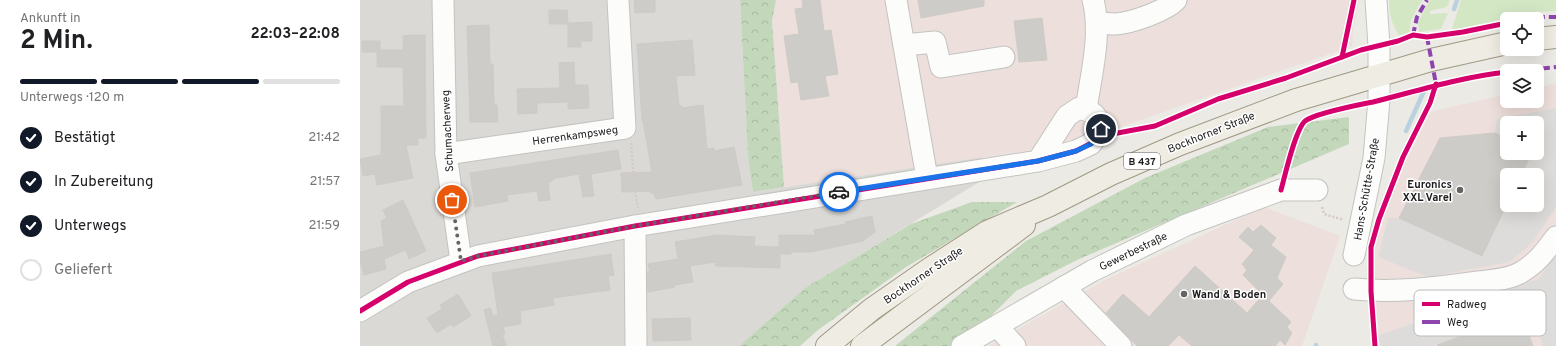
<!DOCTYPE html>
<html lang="de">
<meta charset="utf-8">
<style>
body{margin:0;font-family:Overpass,sans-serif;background:#f2f2f2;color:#202124;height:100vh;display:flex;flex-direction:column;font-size:15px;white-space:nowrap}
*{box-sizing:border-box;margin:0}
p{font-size:13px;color:#757577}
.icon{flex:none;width:22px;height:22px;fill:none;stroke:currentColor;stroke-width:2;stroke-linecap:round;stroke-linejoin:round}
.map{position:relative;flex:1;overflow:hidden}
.panel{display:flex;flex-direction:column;background:#fff;width:360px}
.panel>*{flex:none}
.fabs{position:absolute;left:1140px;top:12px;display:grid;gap:8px}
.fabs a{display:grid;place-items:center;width:44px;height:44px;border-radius:6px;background:#fff;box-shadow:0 4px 16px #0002;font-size:20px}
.pin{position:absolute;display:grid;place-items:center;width:34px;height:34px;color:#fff;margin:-17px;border:2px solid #fff;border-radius:50%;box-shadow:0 1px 4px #0007}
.courier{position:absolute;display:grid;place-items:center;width:40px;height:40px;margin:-20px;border:3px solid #1a73e8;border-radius:50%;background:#fff;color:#222;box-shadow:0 1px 5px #0007}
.summary em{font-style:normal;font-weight:700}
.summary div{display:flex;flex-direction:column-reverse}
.summary{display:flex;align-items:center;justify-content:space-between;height:68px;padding:0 20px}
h1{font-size:26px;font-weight:700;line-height:30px}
.bar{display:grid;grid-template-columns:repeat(4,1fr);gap:6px 4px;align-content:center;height:48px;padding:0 20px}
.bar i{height:5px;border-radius:3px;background:#e0e0e0}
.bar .on{background:#111827}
.bar p{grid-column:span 4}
ol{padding:0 20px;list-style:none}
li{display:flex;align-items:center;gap:12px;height:44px}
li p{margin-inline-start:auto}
li .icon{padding:4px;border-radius:50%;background:#111827;color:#fff;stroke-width:4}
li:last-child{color:#757577}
li i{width:22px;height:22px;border:2px solid #e0e0e0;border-radius:50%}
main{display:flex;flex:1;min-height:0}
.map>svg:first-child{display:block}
</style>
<main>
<section class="panel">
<div class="summary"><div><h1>2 Min.</h1><p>Ankunft in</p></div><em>22:03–22:08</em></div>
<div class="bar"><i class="on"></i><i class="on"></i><i class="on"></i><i></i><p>Unterwegs · 120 m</p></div>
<ol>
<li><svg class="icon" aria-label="check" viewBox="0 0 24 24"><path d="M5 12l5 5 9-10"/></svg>Bestätigt<p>21:42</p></li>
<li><svg class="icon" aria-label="check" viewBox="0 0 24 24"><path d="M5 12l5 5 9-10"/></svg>In Zubereitung<p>21:57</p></li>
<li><svg class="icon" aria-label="check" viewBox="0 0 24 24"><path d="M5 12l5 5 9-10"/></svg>Unterwegs<p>21:59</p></li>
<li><i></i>Geliefert</li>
</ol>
</section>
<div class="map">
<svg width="1196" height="346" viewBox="0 0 1196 346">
<defs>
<pattern id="forest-crowns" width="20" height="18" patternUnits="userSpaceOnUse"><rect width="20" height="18" fill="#c3d8bb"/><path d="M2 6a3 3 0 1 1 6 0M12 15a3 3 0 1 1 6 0" fill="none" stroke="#a7b9a0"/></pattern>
</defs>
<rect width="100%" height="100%" fill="#ebeae5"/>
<path fill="#dad9d6" d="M0,0h380l8,157 5,35 229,-35 4,21 -181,110 -66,58h-379z"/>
<g fill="#eddfdb" fill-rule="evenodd">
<path d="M416,0h583l-6,31 -1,15 -280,98 -288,43 -12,-166z"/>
<path d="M1196,83v263h-180l-9,-80 1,-16 8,-33 45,-103 86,-20v7h30v-13zM1147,123h30v30h-30zM1147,175h30v30h-30z"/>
<path d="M904,207l76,29 -38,110h-314l119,-67z"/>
</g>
<g fill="#d4e7c5">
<path d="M1029,0h33l-11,20 -2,14 -6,2 -4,-1c-7,-10 -10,-22 -10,-35z"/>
<path d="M1070,0h20l-3,7 -17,4v3l18,-1 -7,16 -22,3 -1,-10z"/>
<path d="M1101,0h95v11l-20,1 -82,18 -2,-1z"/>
</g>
<g fill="url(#forest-crowns)">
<path d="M380,0h36l-4,21 12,166 -31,5 -5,-35z"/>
<path d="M989,117v27l-270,115 -63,32 -32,32 -33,23h-56l131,-105 119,-63 123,-51z"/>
<path d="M612,202h45l-111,65 -88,63 -18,16h-61l66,-58 106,-64z"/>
</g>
<g fill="#dddcda">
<path d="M1196,108v99l-24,36 -23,19 -81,15 -50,-20 10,-39h11l83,38 25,-52 30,1v-30h-16l11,-22h5v-30h-30v16l-12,-6 2,-14z"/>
<path d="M1196,253v93h-13l-13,-36 -97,36h-52l-4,-10 162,-57z"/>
</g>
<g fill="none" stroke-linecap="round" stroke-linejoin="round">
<g stroke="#bad2dd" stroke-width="4.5">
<path d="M1094,9l3,-9"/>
<path d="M1046,131l18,-40"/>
<path d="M956,346v-1"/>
</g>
</g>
<g fill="#cdccc8" stroke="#cecbc7">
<path d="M274,0h21v12l-20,1z"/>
<path d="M442,0h18l4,31 7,-1 7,44 -13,2 4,20 -28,4 -3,-18 -7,1 -7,-47 15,-2 -4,-25 8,-1z"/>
<path d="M558,0h66v6l-63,12z"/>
<path d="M189,10h18l1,13 24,-1v19h-11v6h-13v-23h-19z"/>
<path d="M682,18l5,42 -28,2 -5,-41z"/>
<path d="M129,25l1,39h3l1,41h3l1,17h-28l-3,-96z"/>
<path d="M50,35h15l1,103h-8v7h-12l7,33 -36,7 -2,-11 -12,2 -3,-17 21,-4v-49h23l-1,-39h-26v-15h-15v-11h18v9h23v-14z"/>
<path d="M332,40l3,35 -19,1 3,30h3v2l21,-3 4,44 7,-1v3l20,-4 8,38 -86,14 -2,-6h-4v-2l-28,1 -1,-19 31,-1 -9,-51h-1l-5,-77z"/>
<path d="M214,62l1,23h13l1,23 -21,1v-7l-31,1v10l-19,1 -1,-25 43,-1 -1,-25z"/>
<path d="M1135,133l12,6v14h25l-11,22h-14v29l-25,52 -83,-38 41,-80z"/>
<path d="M258,150l3,19 -30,5 3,22 -11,1 -4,-23 -23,4 -8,5 2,17 -11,1 -2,-10 -30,4 1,6 -33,6 -5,-34z"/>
<path d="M43,200l23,51 -17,8 -3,-9 -3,1 -19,8 2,10 -22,6 -4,-14v-9l24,-6 -3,-25 6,-3 -4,-8z"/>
<path d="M512,216l3,16 -12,9 -52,11h-20v2h-11v14l-64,-2 -1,-4 -25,4 3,16 -18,3v2l-27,5 -1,-20 3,-1 -2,-7 30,-5 -3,-17 42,-7 38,2 -1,9 25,1v-12h36l-1,-5 32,-6 -1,-2z"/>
<path d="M901,225l15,13 -5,7 15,12 -9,21 6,6 -14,17 22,21 -4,5 5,6 -7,12 -5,-5 -5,6h-83l-13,-11 -11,11h-31l-31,-33 17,-19 26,23 46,-51 52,47 16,-18 -20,-20 4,-5 -5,-6 12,-14 -15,-13 9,-10 5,5z"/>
<path d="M251,254l3,21 -6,1 2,14 -57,8 1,7 -34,6 1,13 -18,3 2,7 -3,1 5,11h-14l-9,-36 6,-2 3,8 5,-1 -6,-42z"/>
<path d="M98,294l13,22 -18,11 -2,-3 -14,9 -10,-15 15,-9 -2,-4z"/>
<path d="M1161,314l12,32h-95l-1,-1z"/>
<path d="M330,318l1,22 -38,1 -1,-22z"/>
</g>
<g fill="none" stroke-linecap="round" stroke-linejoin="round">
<g stroke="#c3c3c1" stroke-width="23">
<g id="minor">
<path d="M83,0l3,154 15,107"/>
<path d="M536,0l31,178"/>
<path d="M737,23c6,0 12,1 19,1 15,-1 50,-13 60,-24"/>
<path d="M544,45l31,-3 6,25 63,-10"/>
<path d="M726,110c5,-36 16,-75 7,-110"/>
<path d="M86,154l179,-26 -7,-128"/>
<path d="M275,226l1,120"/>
<path d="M994,255l20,-97 5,-58v-54l-3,-46"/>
<path d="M704,287l57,59"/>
<path d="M994,289c41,4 83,-1 124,-7 14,-2 29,-2 42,-9 17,-10 24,-20 36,-36"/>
<path d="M0,311l48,-29 70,-26 157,-30 403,-65 38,-10 15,-7 10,-15c-4,-15 -7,-17 -22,-21l-12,8 -29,45"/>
<path d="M637,326l18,20"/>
<path d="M602,346l130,-75 94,-46 95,-35h36"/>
</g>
</g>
<g stroke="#a09983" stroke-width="24">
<g id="major">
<path d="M1177,39l19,-2"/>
<path d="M467,346l45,-37 56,-39 59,-38 61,-26 63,-32 69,-30 116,-44 135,-40 76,-17"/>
<path d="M502,346l162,-121"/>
</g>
</g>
<g stroke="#d5c9c5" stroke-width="2.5" stroke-dasharray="2 2" stroke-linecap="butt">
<path d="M271,143l4,49 3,16"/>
<path d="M962,207l2,7 20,6"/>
</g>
<use href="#minor" stroke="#fcfcfb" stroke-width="21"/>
<use href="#major" stroke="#efece3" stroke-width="22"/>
<g stroke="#8e44ad" stroke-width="4" stroke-dasharray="8 4" stroke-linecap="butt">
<path d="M1165,19l11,-2h20"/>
<path d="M1053,35l4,-18 10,-17"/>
<path d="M1067,37l9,47"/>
<path d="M1158,71l38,-4"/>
</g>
<g stroke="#fff" stroke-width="8">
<g id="cycleway">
<path d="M982,57l12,-57"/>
<path d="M921,190c4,-14 14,-60 24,-69 11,-8 53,-16 68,-19 44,-11 88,-25 134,-30"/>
<path d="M0,311l48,-29 70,-26 157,-30 403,-65 38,-10 31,-16 48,-9 63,-27 68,-21 75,-28 37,-9 15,-6 14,2 36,-5 44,-9"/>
<path d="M1015,346l-4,-55v-44l8,-28 24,-62 27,-54 6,-19"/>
</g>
</g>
<use href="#cycleway" stroke="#d6006c" stroke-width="5"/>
</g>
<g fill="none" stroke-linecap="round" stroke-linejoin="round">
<path stroke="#646462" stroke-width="4" stroke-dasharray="0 7.2" d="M92,200l9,61 17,-5 157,-30 204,-34"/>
<path stroke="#1a73e8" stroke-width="5" d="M479,192l199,-31 38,-10 15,-7 10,-15"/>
</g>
<g fill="#646462" stroke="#fff" stroke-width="1.5">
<circle cx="1100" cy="190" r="4"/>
<circle cx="824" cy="294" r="4"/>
</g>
<g text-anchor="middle" stroke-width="3" stroke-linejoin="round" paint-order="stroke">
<rect fill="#fff" stroke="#606060" stroke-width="1" x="764" y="153" width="36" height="16" rx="3"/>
<g font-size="10" font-weight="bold" fill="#1c1c1c">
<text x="782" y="165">B 437</text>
</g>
<g font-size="11" fill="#1c1c1c" stroke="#fff">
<text transform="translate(87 131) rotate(-93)" y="4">Schumacherweg</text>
<text transform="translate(851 132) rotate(-22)" y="4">Bockhorner Straße</text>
<text transform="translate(215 135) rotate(-8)" y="4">Herrenkampsweg</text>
<text transform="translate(1006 189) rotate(-80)" y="4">Hans-Schütte-Straße</text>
<text transform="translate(773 251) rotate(-26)" y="4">Gewerbestraße</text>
<text transform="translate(563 275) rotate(-34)" y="4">Bockhorner Straße</text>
</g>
<g font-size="11" font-weight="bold" fill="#1c1c1c" stroke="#fff" text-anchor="end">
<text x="1092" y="188">Euronics<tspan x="1092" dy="13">XXL Varel</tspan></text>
<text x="832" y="298" text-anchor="start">Wand &amp; Boden</text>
</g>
</g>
<rect x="1054" y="290" width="132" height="46" rx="6" fill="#fff" stroke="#bbb" stroke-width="1"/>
<rect x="1062" y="302" width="18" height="4" fill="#d6006c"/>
<rect x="1062" y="320" width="18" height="4" fill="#8e44ad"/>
<g font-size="11" fill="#1c1c1c">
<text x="1087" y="308">Radweg</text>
<text x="1087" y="326">Weg</text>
</g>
</svg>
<div class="fabs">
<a><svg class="icon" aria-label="locate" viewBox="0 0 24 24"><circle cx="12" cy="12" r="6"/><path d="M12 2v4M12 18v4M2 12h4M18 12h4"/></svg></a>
<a><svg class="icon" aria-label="layers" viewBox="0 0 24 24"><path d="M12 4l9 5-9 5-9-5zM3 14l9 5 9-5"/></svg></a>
<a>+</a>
<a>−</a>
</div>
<div class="pin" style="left:92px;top:200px;background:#ea580c"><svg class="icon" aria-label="bag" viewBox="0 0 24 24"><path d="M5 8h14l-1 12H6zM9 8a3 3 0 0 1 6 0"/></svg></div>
<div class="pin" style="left:741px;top:129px;background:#1f2937"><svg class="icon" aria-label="home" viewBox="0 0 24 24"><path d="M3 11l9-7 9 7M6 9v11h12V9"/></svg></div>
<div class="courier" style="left:479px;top:192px"><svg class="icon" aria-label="car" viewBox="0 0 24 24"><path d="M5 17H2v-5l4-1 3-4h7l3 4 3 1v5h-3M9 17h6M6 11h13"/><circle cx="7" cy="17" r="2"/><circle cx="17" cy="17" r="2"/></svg></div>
</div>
</main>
